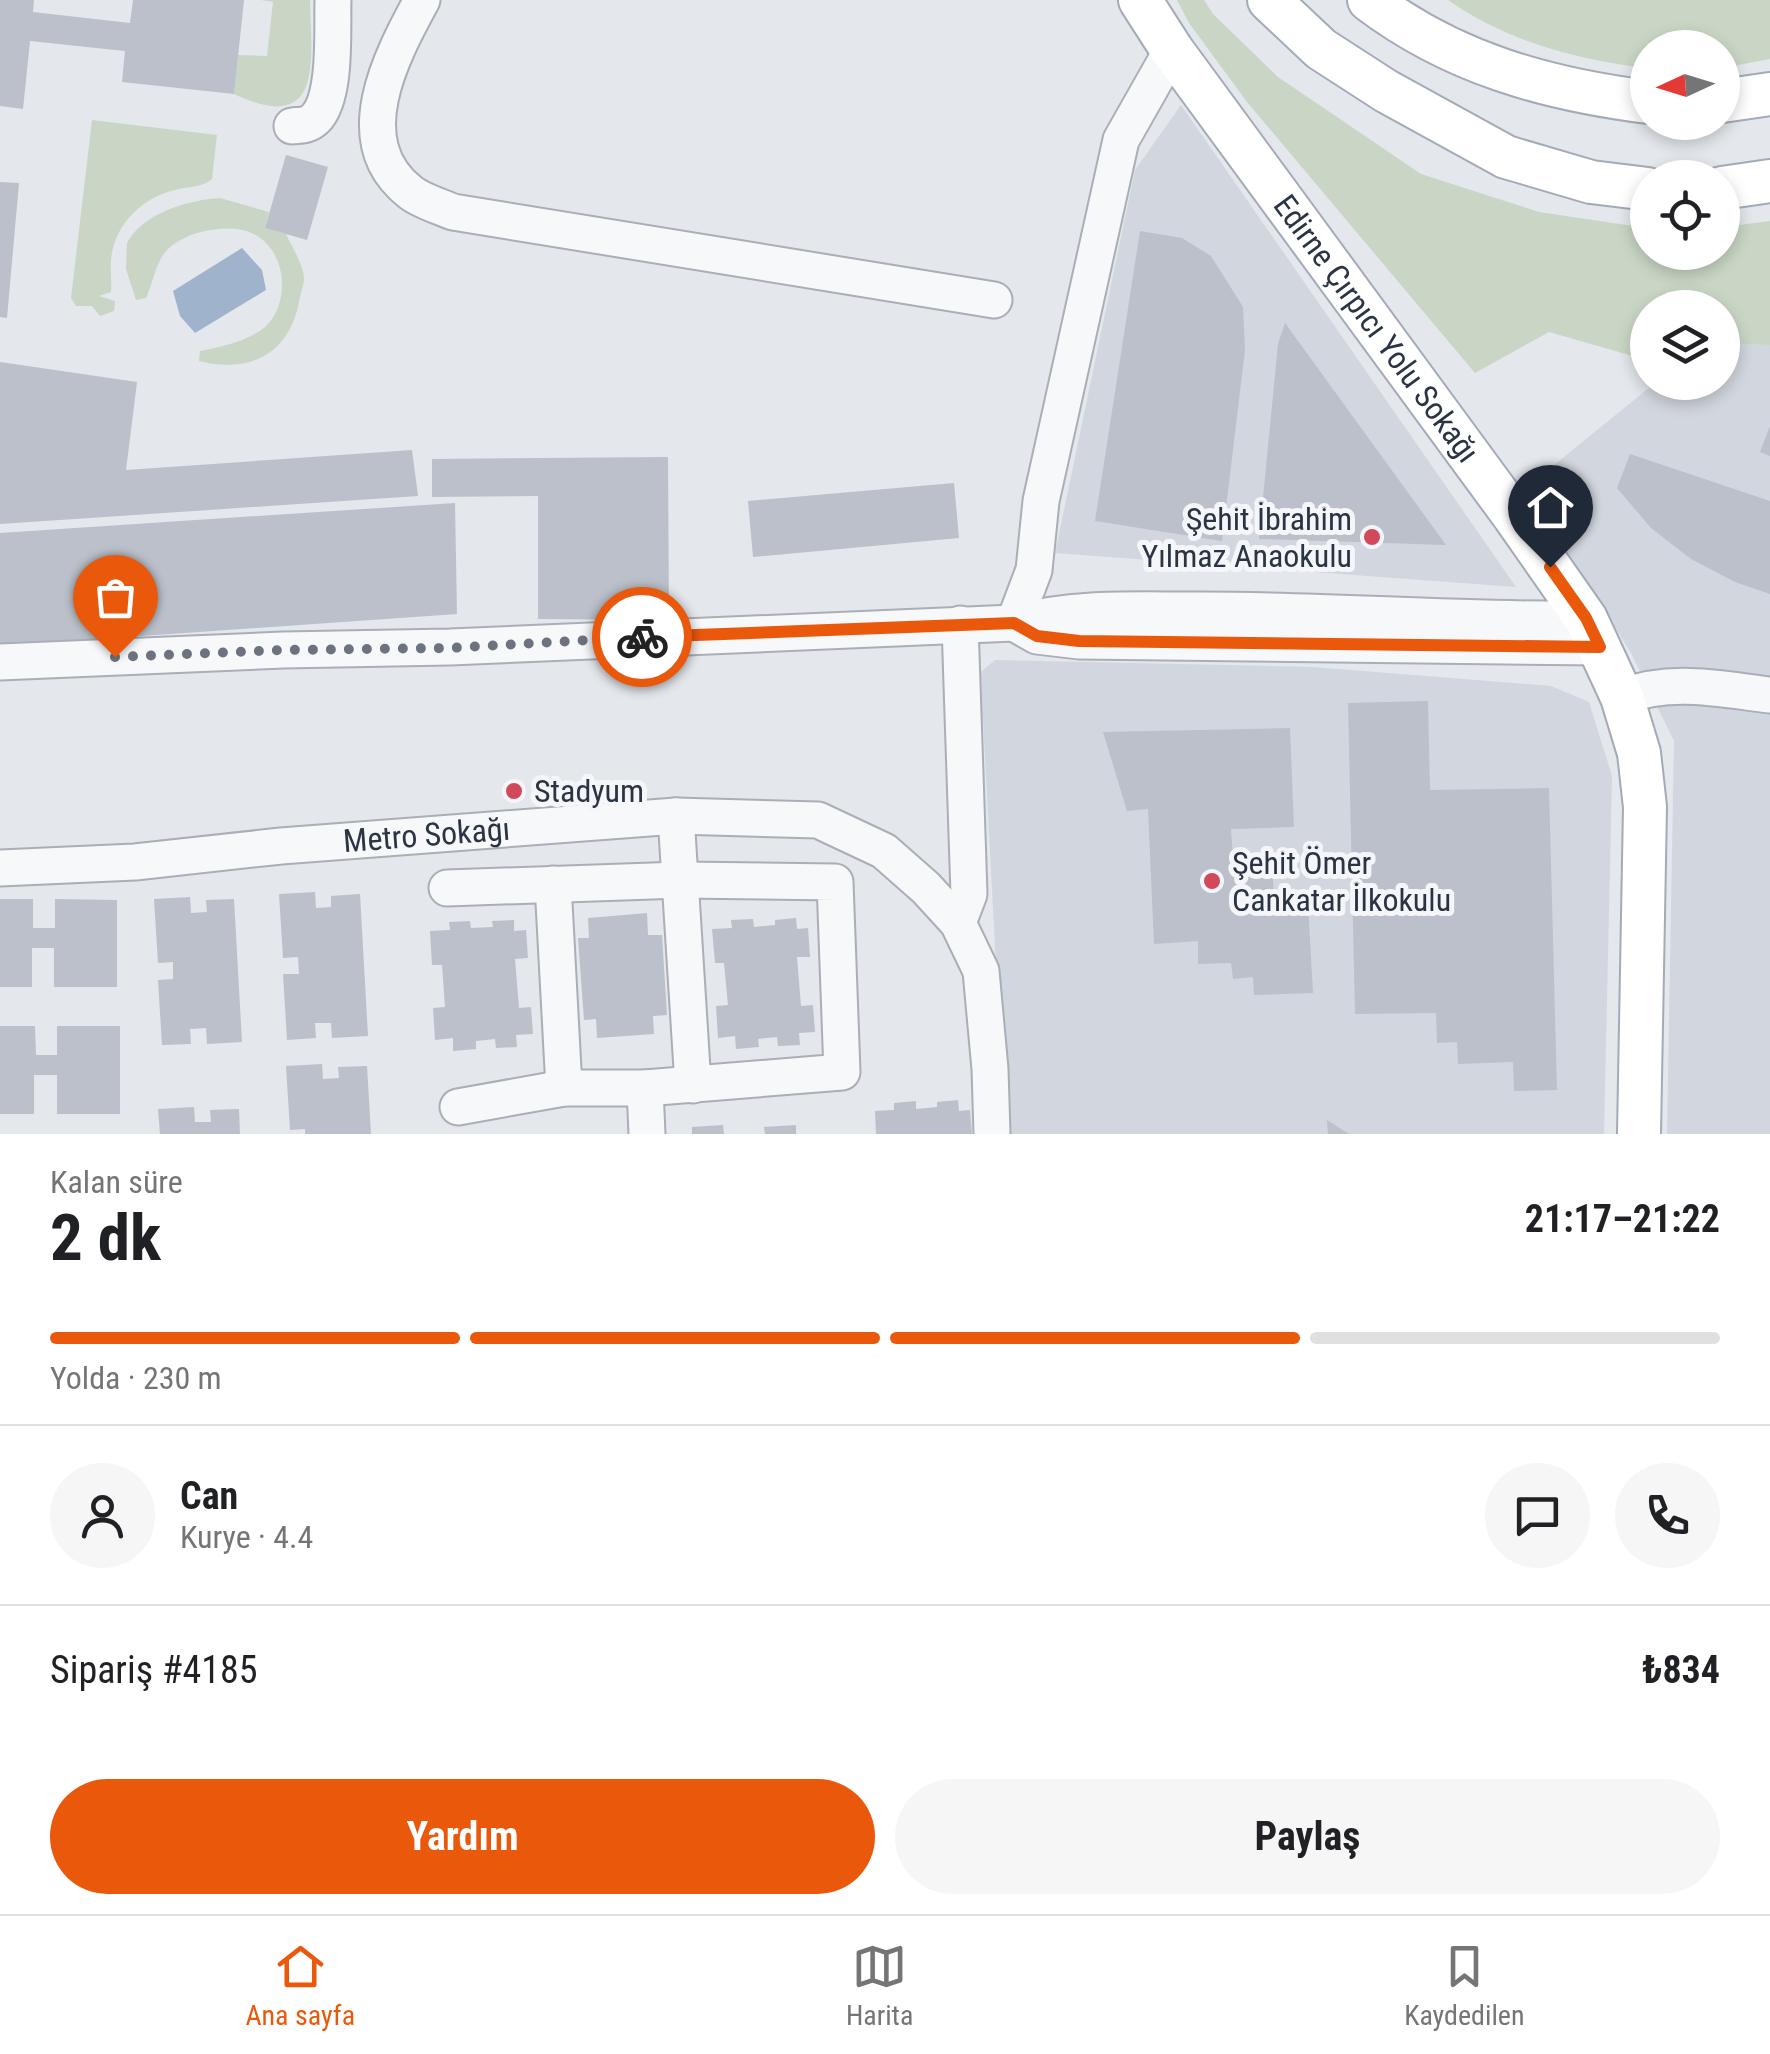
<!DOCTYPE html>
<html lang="tr">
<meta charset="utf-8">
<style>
body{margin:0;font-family:"Roboto Condensed",sans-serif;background:#f6f6f6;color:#202124;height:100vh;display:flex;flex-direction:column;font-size:38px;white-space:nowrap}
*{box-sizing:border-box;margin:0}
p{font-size:32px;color:#757577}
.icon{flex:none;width:55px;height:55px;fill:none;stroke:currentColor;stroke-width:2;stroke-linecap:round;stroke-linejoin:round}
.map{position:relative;height:1134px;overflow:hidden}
.side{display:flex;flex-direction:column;background:#fff;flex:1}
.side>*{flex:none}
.needle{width:65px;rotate:266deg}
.controls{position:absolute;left:1630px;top:30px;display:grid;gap:20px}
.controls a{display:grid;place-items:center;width:110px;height:110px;border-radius:50%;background:#fff;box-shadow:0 5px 15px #0003;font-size:50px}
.pin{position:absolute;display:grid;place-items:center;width:85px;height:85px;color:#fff;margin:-102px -42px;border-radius:50% 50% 50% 0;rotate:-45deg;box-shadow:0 0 10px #0007}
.pin .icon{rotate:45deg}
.courier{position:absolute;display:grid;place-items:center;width:100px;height:100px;margin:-50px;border:8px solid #ea580c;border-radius:50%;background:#fff;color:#222;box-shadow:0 2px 12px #0007}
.overview em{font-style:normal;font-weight:700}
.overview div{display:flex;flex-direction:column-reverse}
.overview{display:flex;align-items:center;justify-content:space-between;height:170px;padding:0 50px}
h1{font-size:65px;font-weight:700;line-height:75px}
.bar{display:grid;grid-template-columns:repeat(4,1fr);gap:15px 10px;align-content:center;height:120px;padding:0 50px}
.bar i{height:12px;border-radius:8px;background:#e0e0e0}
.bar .on{background:#ea580c}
.bar p{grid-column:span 4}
.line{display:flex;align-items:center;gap:25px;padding:0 50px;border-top:2px solid #e0e0e0}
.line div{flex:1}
.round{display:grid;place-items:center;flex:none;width:105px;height:105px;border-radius:52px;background:#f6f6f6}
.primary-button{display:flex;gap:20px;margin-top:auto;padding:20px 50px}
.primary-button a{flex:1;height:115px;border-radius:60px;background:#ea580c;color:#fff;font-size:40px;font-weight:700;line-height:115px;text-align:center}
.primary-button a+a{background:#f6f6f6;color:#202124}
.dock{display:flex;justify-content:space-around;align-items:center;height:140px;border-top:2px solid #e0e0e0;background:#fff;font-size:28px;color:#757577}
.dock a{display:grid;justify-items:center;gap:5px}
.dock .on{color:#ea580c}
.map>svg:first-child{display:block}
</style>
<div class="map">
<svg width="1770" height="1134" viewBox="0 0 1770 1134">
<rect width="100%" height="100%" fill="#e4e7ec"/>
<g fill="#d2d6de">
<path d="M1181,105l335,482 -461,-34 80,-383z"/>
<path d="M1723,344l47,1v789h-103l7,-393 -43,-88 -104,-166 128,-104 67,-1z"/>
<path d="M995,660l318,7 238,19 38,16 23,74 -8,358h-599l-22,-414 -8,-30 2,-15z"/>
</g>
<g fill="#c9d6c5">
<path d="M261,0h49c1,59 15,137 -76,94l4,-39 29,1 6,-54z"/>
<path d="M1177,0h27l9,14 65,63 143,97 118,38 108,16 1,24h74l1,-25 47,-6v124l-47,-1 -1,-36h-74l-1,52 -98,-28 -74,41 -228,-271 -58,-79z"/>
<path d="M1448,0h322v59l-47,9 -1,-20h-74l-1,20c-69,-8 -141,-27 -199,-68z"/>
<path d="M92,120l125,15 -5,44c-11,9 -23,7 -37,11 -33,7 -62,36 -64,71 -1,10 1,21 0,31l-12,4 16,5 -1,10 -14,5 -8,-10h-16l-5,-8z"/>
<path d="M220,198l49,14 -4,16 21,6c6,13 17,30 18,44 0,7 -4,17 -5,24 -10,52 -49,72 -100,59l1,-10c21,-4 48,-10 65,-24 26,-24 22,-76 -11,-93 -16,-8 -35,-6 -53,-2 -13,3 -30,11 -38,23 -8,12 -11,30 -17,43l-10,2 -10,-31 1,-26c16,-30 61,-43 93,-45z"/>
</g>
<path fill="#9fb4cc" d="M242,248l20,22 4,20 -71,43 -15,-17 -7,-25z"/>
<g fill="#bbc0ca">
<path d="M0,0h34l-1,12 97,11 3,-23h111l-10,94 -112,-12 3,-31 -95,-10 -7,68 -23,-3z"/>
<path d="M286,155l42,12 -21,73 -42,-12z"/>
<path d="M0,182l19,1 -12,135 -7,-1z"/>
<path d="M1140,231l42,7 29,18 32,51 2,43 -23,191 -127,-20z"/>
<path d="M1285,323l161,222 -187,-6 19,-195z"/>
<path d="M0,362l137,20 -11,88 286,-20 6,46 -418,28z"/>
<path d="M1770,426v30l-10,-4z"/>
<path d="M1630,454l140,47v93l-35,-12 -44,-23 -40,-31 -34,-40z"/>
<path d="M668,457l1,163 -131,-1v-123l-106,1v-38z"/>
<path d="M954,483l5,55 -206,19 -5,-56z"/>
<path d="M455,503l2,111 -457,32v-113z"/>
<path d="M1428,701l2,89 119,-2 8,302 -43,1 -1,-29 -55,2 -1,-22 -20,1 -1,-30 -81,1 -7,-311z"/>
<path d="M1290,728l4,99 -63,2 2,29 39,-2 2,47 34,1 5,89 -59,2 -1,-18 -20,2 -2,-16 -33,1v-23l-44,3 -6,-135 -21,2 -24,-79z"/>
<path d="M315,892l1,16 15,-1v-11l29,-2 8,142 -36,2 -1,-15h-16l1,15 -29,2 -4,-66h16l-1,-17 -15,1 -4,-64z"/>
<path d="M190,897l1,16 16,-1 -1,-12 28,-1 8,143 -35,2 -1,-16 -16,1 1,15 -29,1 -4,-65 15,-1v-17l-15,1 -4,-64z"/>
<path d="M0,899h33v29h22v-29l62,1v87h-63v-39h-22v39h-32z"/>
<path d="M647,913l1,22h14l5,80 -14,1 1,18 -57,4 -1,-19 -12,1 -6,-82h11l-1,-20z"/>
<path d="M796,918l1,11 11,-1 2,29h-13l4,49 12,-1 2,27 -16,1 1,12 -22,1 -1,-9 -19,2 1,8 -23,2 -1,-13 -17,2 -2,-32 12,-1 -4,-42h-9l-3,-34 20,-1 -1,-8 22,-1 1,8 21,-2v-5z"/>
<path d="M514,920v11l12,-1 2,28 -13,1 4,49 12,-1 2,27 -17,1 1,12 -21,1 -1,-9 -19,2v8l-23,2v-13l-18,2 -2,-32 12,-1 -3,-42h-10l-2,-34 20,-1 -1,-8 21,-1 1,7 22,-1 -1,-6z"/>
<path d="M0,1026h35l1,29h21v-29h63v88h-63v-39h-23v39h-34z"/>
<path d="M322,1064l1,15 16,-1 -1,-11 29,-1 4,68h-66v-5l-15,1 -4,-64z"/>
<path d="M958,1100l1,11 11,-1 2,24h-96l-1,-23 19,-1v-7l22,-2v8l21,-2v-5z"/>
<path d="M194,1107l1,15h16l-1,-12 29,-1 1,25h-80l-2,-25z"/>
<path d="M1327,1120l22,14h-21z"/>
<path d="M723,1125l1,9h-32v-7z"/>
<path d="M796,1125v9h-31l-1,-7z"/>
</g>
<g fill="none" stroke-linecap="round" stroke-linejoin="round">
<g stroke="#a9aeb7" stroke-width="39">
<g id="minor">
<path d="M422,0c-31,57 -76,141 -12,192 11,9 29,14 43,20l541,88"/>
<path d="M292,126c8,-1 16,0 23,-7 22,-21 17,-89 18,-119"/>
<path d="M1014,623l20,-53 7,-69 80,-361 51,-90"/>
<path d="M1014,623l23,13 42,5 521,6"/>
<path d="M0,662l283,-12 167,-3 564,-24c58,-16 116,-13 175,-13 132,-1 264,11 397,9"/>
<path d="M1622,697c49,-19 97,-8 148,-2"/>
<path d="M676,816l17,269"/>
<path id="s1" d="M0,868l135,-6 146,-16 395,-30 142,4 66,31 42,37 32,35 23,48 9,98 2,65"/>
<path d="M553,884l11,204"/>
<path d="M447,888l234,-8 154,2 7,190 -197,16h-81l-106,19"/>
<path d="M958,923l11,-29 -9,-270"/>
<path d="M645,1088l2,46"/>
</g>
</g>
<g stroke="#a3abb8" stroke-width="46">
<g id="major">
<path id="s2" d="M1140,0l32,50 342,466 72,103 36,78 17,56 6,54 -6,327"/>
<path d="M1269,0l52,49 65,42 120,66 85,25 57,7"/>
<path d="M1369,0c83,63 177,89 279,102"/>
<path d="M1722,101l48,-7"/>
<path d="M1722,188l48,-7"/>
</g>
</g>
<use href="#minor" stroke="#f7f8fa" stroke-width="35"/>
<use href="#major" stroke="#fff" stroke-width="42"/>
</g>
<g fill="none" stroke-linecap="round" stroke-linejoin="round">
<path stroke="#6c737f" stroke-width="10" stroke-dasharray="0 18" d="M115,657l168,-7 167,-2 192,-11"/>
<path stroke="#ea580c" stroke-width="12" d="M642,637l372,-14 23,13 42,5 521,6 -14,-29 -36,-51"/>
</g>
<g fill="#d1495b" stroke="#f4f6f9" stroke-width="4">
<circle cx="1372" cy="537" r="10"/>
<circle cx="514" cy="791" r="10"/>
<circle cx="1212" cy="881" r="10"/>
</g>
<g text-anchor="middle" stroke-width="10" stroke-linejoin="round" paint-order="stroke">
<g font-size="32" fill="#2b3445" stroke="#f4f6f9">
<text dy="11" stroke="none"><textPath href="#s2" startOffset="405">Edirne Çırpıcı Yolu Sokağı</textPath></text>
<text dy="11" stroke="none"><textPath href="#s1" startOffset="428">Metro Sokağı</textPath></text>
</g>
<g font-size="32" fill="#2b3445" stroke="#f4f6f9" text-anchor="start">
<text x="1352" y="530" text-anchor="end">Şehit İbrahim<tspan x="1352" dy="37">Yılmaz Anaokulu</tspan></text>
<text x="534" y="802">Stadyum</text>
<text x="1232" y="874">Şehit Ömer<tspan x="1232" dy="37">Cankatar İlkokulu</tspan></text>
</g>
</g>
</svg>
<div class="controls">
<a><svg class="needle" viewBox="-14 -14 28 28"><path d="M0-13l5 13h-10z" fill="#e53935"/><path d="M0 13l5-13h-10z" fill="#757577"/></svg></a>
<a><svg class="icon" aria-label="locate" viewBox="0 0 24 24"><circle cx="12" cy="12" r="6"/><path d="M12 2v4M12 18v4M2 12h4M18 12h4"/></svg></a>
<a><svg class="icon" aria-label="layers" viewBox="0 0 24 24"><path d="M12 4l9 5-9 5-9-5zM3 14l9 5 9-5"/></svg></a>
</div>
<div class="pin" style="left:115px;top:657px;background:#ea580c"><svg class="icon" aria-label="bag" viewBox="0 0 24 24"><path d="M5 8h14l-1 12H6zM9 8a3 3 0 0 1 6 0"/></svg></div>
<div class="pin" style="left:1550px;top:567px;background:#1f2937"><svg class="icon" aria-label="home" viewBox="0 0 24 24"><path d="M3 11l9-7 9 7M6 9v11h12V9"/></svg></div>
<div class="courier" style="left:642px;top:637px"><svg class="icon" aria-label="bike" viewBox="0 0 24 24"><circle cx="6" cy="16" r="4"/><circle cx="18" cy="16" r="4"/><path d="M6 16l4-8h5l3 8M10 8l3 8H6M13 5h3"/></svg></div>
</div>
<section class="side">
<div class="overview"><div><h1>2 dk</h1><p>Kalan süre</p></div><em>21:17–21:22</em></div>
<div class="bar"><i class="on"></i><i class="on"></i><i class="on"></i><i></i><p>Yolda · 230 m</p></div>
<div class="line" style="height:180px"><a class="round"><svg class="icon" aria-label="person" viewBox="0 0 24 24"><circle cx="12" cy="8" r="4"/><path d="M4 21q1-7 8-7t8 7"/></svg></a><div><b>Can</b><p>Kurye · 4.4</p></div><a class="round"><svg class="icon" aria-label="chat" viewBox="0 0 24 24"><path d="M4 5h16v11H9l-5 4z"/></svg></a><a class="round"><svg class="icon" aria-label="phone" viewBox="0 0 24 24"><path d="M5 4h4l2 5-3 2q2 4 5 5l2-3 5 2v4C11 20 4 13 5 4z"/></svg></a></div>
<div class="line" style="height:130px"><div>Sipariş #4185</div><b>₺834</b></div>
<div class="primary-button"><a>Yardım</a><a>Paylaş</a></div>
</section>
<nav class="dock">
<a class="on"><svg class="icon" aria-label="home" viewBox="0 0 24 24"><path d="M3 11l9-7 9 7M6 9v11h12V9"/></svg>Ana sayfa</a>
<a><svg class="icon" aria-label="map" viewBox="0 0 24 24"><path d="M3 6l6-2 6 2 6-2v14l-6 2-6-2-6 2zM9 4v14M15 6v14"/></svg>Harita</a>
<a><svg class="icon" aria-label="saved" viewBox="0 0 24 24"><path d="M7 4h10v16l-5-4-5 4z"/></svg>Kaydedilen</a>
</nav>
